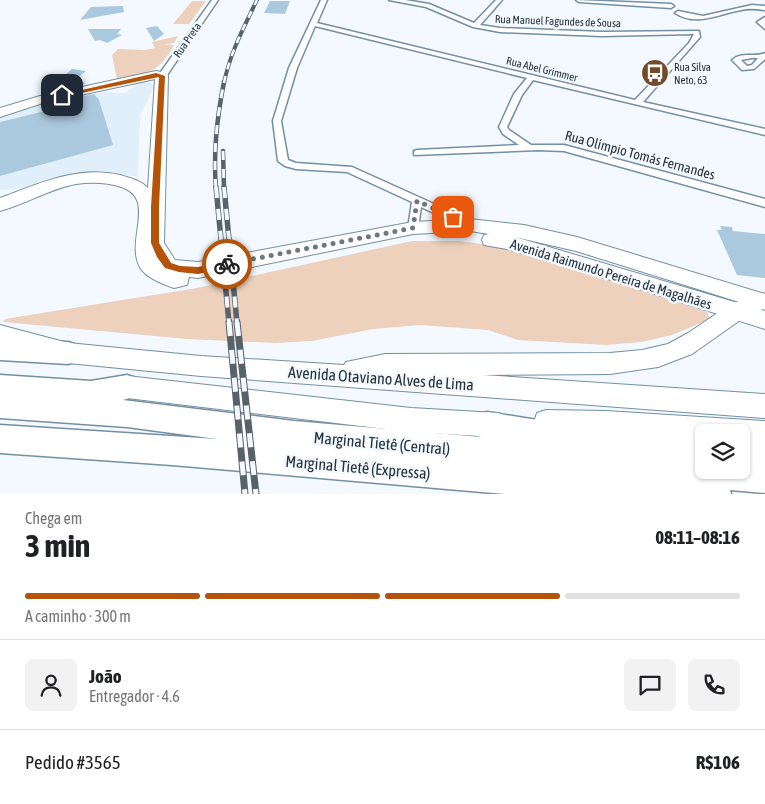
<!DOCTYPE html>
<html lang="pt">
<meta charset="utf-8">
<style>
body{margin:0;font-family:"Asap Condensed",sans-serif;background:#f2f2f2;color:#202124;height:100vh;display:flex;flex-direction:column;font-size:19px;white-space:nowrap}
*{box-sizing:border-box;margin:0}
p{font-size:16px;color:#757577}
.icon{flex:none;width:28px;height:28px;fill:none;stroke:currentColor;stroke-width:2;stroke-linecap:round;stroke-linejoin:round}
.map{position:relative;height:494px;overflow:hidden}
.side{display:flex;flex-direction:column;background:#fff;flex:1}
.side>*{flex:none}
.buttons{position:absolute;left:695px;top:424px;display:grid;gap:10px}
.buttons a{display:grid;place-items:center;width:55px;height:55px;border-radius:8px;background:#fff;box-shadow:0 1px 4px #0004;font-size:25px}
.pin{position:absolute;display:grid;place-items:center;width:42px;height:42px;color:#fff;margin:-21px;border-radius:10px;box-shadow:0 2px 8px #0006}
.courier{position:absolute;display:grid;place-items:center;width:50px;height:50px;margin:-25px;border:4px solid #b45309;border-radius:50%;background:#fff;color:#222;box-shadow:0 1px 6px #0007}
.headline em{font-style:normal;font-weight:700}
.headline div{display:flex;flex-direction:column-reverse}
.headline{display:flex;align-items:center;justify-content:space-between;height:85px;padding:0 25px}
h1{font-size:32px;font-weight:700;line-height:38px}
.bar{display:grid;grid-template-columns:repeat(4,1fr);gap:8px 5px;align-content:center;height:60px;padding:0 25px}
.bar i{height:6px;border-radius:4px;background:#e0e0e0}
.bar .on{background:#b45309}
.bar p{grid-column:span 4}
.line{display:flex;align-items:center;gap:12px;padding:0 25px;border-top:1px solid #e0e0e0}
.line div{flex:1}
.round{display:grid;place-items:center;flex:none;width:52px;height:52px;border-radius:8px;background:#f2f2f2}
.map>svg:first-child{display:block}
</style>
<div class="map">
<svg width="765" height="494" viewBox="0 0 765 494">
<rect width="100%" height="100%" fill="#f3f9fe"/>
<path fill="#e0effa" d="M148,79v3l7,3 -15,30 -2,62 -37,-6 -18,2 -66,16 -17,1v-72l48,-15 33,-8 21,-3 22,1 10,-6 2,-6z"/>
<g fill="#edd1bc">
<path d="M192,1h14l-17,23h-16z"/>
<path d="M178,36l-4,7 -10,2h10c-15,28 -27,29 -57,34l-5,-24 6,-6 27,1 10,-2 -3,-6z"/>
<path d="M412,241h47l39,5 33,7 176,59 3,7 -38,16 -31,7 -35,3 -88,-5 -30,-10 -68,-5 -47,4 -61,12 -37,2 -88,-4 -184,-17 2,-3 192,-31z"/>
</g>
<g fill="#abc9de">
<path d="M270,1h20l-5,13 -21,-1z"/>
<path d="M123,6l1,6 -44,8 11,-13z"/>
<path d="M157,26l7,8 -10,7 -8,-13z"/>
<path d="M88,29h33l-4,5 5,1 -15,8 -7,-3 -5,1z"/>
<path d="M72,69l14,2 -7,6 6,7 -14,3 -9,-10z"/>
<path d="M94,94l5,6 14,45 -113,31v-54l82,-20 -3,-5z"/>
<path d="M720,226l12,1 1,4 32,3v44l-28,-3 -20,-45h5z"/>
</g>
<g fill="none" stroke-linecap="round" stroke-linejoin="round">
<g stroke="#738fa3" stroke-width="3">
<g id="minor">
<path d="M212,0h6l-53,78h-6l-1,-2z"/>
<path d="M321,0h6l-10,23 318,77 54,-57 5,-9 -92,2 -102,-4 -27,-5 -47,-20 -37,-7h16l24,4 45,19 22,-23h6l-22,25 20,3 102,4 97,-1 1,6 -57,65 122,27v6l-232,-55 -11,15 -15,32 2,3 22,15h33l201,54v8l-201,-56 -26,-1 -124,5v-4l3,-1 102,-5 -16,-11 -4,-7 15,-33 13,-16 -212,-52 -18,42 -16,53 7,39 8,3 56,4 122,55 1,3 -5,4 -4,-1 -45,-21 -3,21 -1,3h-8l-1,-3 4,-26 -65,-30 -51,-3 -11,-3 -7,-5 -5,-40 16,-53z"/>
<path d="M576,0l95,4 3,2 -3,2 -92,-6z"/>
<path d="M752,5l13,1v4c-8,-1 -16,-2 -24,0 -23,4 -44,17 -66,3l3,-2 25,5z"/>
<path d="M765,17v12l-8,-7z"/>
<path d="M765,53v6l-11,10 -12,1 -10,-10c10,-9 23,-2 33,-7zM752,58h6l-6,7 -5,1 -6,-6z"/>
</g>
</g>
<g stroke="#738fa3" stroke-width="2">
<path id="primary" d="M156,71l11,2 1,3 -4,167 11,17 23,2 215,-40 57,-3 54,6 53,12 188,57v16l-189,-59 -61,-14 250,74v18l-195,-62 -63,-18 -23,-4 -2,-5 2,-5 5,-1 -19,-3 -57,3 -215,44 -9,-1 -2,8 -13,3c-9,-3 -27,-10 -33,-19 -18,-28 19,-72 -23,-83 -14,-4 -28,-4 -42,-2 -27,5 -50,20 -76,27v-13c38,-14 78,-33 120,-23 10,3 20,5 28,13l7,-109 -112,24 -43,14v-9l40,-12z"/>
</g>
<g stroke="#738fa3" stroke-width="2">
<g id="trunk">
<path d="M762,293l3,1v14l-19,8 -54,38 -34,13 -48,7 -127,1 282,19v24l-564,-42 -133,-13 -68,-20v-18l68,18 133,13 143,9 2,-3 39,-8 225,-1 32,-3 26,-6 20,-11 43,-29z"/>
<path d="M127,376l284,32 87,5 9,3 3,9 -3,9 -9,3 -87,-5 -284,-34 -8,-3 -4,-8 4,-8z"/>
<path d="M546,410l60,1 159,10v26l-24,-2v-13h-37v10l-98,-7 -60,-1 -9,-3 -3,-9 3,-9z"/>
</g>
</g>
<g stroke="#738fa3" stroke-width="3">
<g id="motorway">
<path d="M0,338l68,4 9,3 4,8 -4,8 -9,3 -68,-4z"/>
<path d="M0,375l91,6 36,-6 9,3 4,9 -4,9 -13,4 171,21 187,16 -4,-1 -4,-10 4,-10 10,-4 44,7 173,15v36h37v-33l24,2v54l-35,-3 1,4h-226l-333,-29 -172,-12v-28l217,14 -90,-12 -127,-9z"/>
</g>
</g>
<use href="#minor" fill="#fff" fill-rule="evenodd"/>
<use href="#primary" fill="#fff" fill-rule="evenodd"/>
<use href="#trunk" fill="#fff" fill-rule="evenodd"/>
<use href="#motorway" fill="#fff" fill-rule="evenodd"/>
<g stroke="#57626a" stroke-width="4">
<path id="rail-far3" d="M224,83c6,-30 20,-56 33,-83"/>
</g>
<g stroke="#57626a" stroke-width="4.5">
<g id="rail-far2">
<path d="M223,151l1,37"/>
<path d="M216,188c-3,-35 1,-71 8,-106"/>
</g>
</g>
<g stroke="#57626a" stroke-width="5.5">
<g id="rail-far1">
<path d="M216,187l13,136"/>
<path d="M224,187l13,136"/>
</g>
</g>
<g stroke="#57626a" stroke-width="7">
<g id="rail">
<path d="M229,322l16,172"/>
<path d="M237,322l19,172"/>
</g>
</g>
<use href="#rail-far3" stroke="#f3f9fe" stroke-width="2.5" stroke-dasharray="7" stroke-linecap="butt"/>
<use href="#rail-far2" stroke="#f3f9fe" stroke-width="3" stroke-dasharray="9" stroke-linecap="butt"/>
<use href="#rail-far1" stroke="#f3f9fe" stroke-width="4" stroke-dasharray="11" stroke-linecap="butt"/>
<use href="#rail" stroke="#f3f9fe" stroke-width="5" stroke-dasharray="14" stroke-linecap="butt"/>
</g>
<path fill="#b45309" d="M156,73l9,3 -6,131v36l12,20 9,3 18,1 29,-6 4,3 -1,3 -32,7 -19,-2 -14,-4 -8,-11 -6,-14v-36l8,-130 -97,20 -2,-2z"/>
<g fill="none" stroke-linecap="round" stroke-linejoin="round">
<path stroke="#6d777f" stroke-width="5" stroke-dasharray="0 9" d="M227,264l186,-36 4,-27 36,16"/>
</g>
<defs>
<g id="bus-disc" transform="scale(1.4375)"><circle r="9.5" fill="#734b2a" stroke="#f3f9fe"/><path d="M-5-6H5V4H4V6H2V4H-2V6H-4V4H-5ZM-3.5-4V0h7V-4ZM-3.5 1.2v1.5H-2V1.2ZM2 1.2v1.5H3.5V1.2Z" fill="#fff"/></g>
</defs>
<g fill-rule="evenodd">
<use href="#bus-disc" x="655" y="73"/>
</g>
<g text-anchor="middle" stroke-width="5" stroke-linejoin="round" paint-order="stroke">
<g font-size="11" fill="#25313a" stroke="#f3f9fe">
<text transform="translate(558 21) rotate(2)" y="4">Rua Manuel Fagundes de Sousa</text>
<text transform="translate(187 40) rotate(-55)" y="4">Rua Preta</text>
<text transform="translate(542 69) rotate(14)" y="4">Rua Abel Grimmer</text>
</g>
<g font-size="11" fill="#25313a" stroke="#f3f9fe" text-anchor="start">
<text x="674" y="71">Rua Silva<tspan x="674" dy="13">Neto, 63</tspan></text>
</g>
<g font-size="14" fill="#25313a" stroke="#f3f9fe">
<text transform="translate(640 155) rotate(15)" y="5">Rua Olímpio Tomás Fernandes</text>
<text transform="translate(611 274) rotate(17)" y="5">Avenida Raimundo Pereira de Magalhães</text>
</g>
<g font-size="16" fill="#25313a" stroke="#f3f9fe">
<text transform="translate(381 378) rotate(4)" y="6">Avenida Otaviano Alves de Lima</text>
<text transform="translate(382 443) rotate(5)" y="6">Marginal Tietê (Central)</text>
<text transform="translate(358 467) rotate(5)" y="6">Marginal Tietê (Expressa)</text>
</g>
</g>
</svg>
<div class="buttons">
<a><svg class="icon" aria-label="layers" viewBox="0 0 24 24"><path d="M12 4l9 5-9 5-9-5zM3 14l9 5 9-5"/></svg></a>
</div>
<div class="pin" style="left:453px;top:217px;background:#ea580c"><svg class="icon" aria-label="bag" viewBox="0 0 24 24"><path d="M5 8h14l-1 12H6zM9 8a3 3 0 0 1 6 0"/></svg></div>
<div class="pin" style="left:62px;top:95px;background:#1f2937"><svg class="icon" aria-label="home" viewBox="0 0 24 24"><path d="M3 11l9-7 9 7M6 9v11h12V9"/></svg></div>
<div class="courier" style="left:227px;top:264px"><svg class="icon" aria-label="bike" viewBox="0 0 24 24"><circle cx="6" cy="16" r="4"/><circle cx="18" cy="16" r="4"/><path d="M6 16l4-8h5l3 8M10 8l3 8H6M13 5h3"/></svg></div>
</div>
<section class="side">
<div class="headline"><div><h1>3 min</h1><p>Chega em</p></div><em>08:11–08:16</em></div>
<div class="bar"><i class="on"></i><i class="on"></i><i class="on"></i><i></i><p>A caminho · 300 m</p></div>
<div class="line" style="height:90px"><a class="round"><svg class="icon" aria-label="person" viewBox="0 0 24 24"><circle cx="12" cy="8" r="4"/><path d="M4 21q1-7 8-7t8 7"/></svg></a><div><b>João</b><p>Entregador · 4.6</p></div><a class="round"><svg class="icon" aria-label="chat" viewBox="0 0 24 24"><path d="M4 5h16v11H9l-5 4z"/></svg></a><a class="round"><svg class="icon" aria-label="phone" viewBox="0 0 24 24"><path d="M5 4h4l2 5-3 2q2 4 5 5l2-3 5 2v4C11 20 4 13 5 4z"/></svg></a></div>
<div class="line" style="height:65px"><div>Pedido #3565</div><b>R$106</b></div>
</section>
